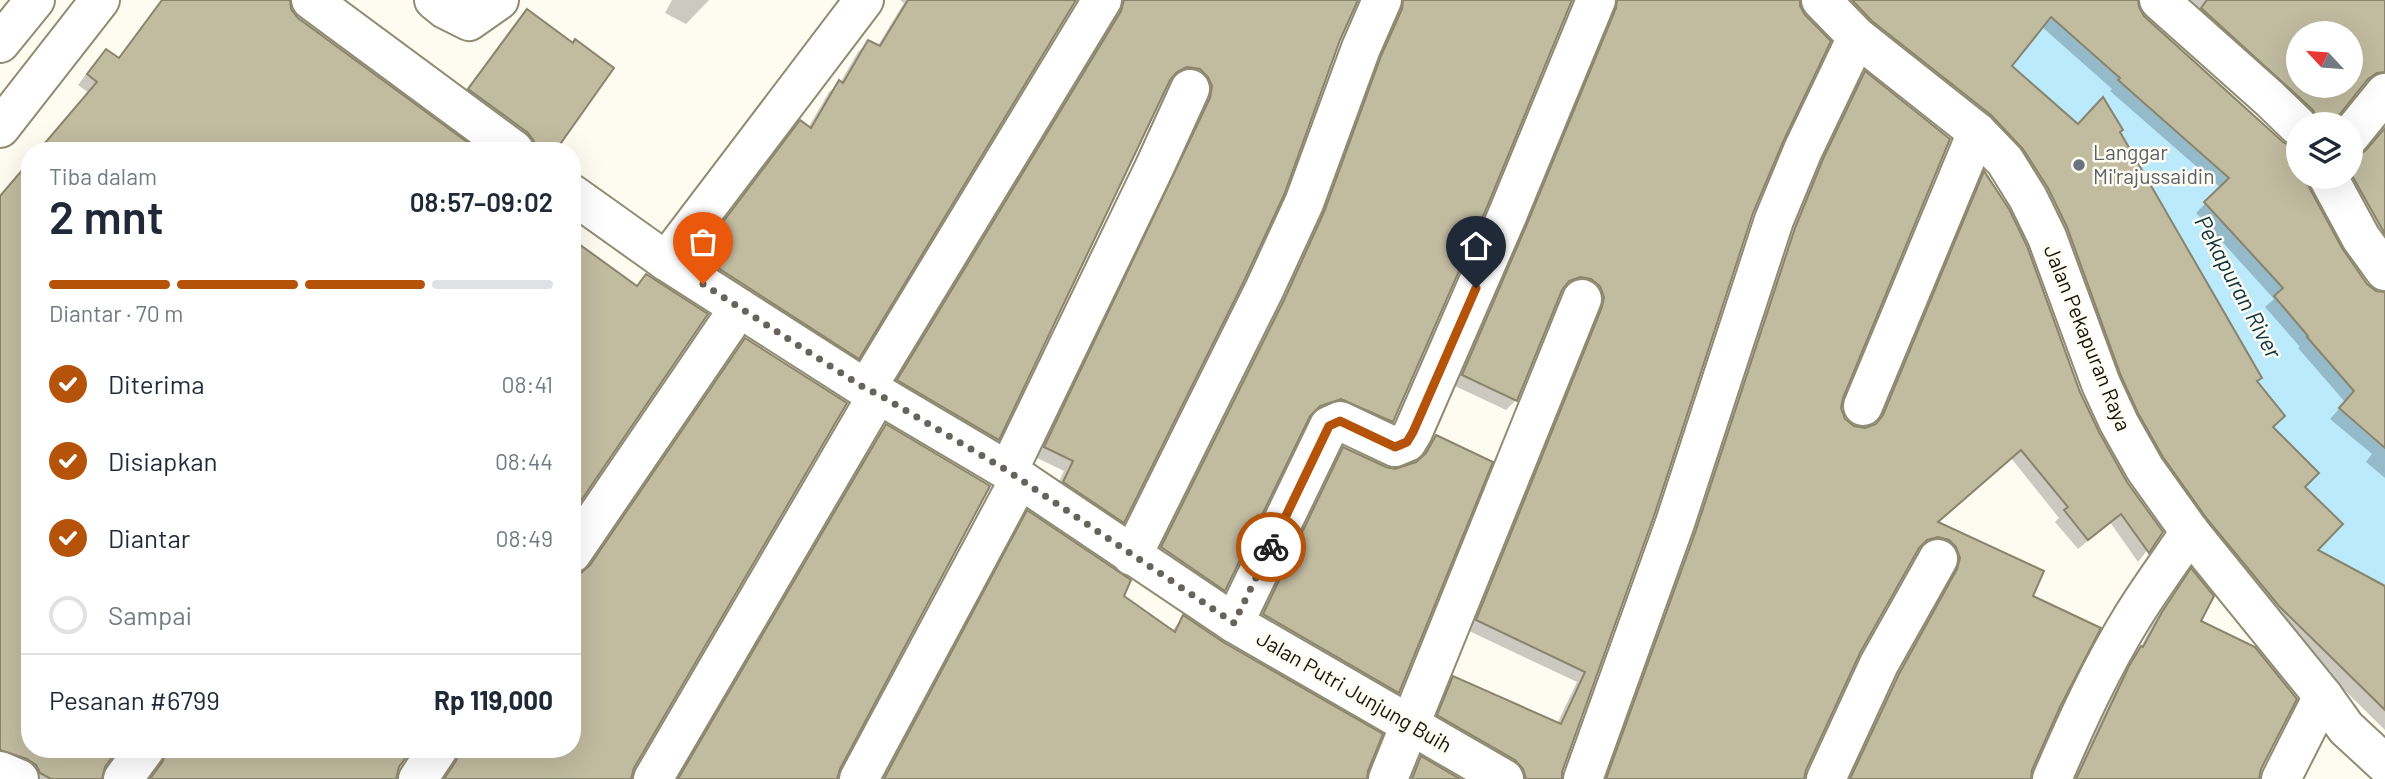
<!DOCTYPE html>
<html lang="id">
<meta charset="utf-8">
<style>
body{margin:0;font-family:Barlow,sans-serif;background:#f6f6f7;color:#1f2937;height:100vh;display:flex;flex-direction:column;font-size:26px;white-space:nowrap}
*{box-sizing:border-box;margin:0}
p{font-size:23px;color:#747a83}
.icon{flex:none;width:38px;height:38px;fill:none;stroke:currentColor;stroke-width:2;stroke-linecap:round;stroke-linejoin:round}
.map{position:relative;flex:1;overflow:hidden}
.side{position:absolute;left:21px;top:142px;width:560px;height:616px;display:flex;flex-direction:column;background:#fff;border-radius:28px;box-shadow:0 7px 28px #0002}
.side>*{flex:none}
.needle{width:46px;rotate:296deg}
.tools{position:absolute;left:2286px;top:21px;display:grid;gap:14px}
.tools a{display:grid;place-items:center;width:77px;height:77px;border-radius:50%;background:#fff;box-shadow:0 7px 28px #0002;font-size:35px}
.pin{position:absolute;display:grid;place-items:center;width:60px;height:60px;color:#fff;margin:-72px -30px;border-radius:50% 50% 50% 0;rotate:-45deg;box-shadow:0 0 7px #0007}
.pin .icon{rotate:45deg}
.courier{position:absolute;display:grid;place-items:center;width:70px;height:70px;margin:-35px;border:5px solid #b45309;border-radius:50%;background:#fff;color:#222;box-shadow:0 2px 9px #0007}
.headline em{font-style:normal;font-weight:600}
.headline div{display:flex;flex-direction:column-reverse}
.headline{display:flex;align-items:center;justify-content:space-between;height:119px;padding:0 28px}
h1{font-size:46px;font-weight:600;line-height:52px}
.bar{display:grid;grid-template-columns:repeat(4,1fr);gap:10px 7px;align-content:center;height:84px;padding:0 28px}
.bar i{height:9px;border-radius:5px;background:#e0e1e3}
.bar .active{background:#b45309}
.bar p{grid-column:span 4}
.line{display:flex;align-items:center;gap:18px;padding:0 28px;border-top:2px solid #e0e1e3}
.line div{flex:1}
ol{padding:0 28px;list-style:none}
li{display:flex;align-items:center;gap:21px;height:77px}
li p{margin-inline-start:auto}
li .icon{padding:7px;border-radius:50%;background:#b45309;color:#fff;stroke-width:4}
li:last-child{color:#747a83}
li i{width:38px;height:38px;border:4px solid #e0e1e3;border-radius:50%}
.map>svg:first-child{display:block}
</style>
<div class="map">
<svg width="2385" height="779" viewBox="0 0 2385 779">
<rect width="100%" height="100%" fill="#fefcf1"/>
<path fill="#bbeafd" d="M1913,0h204l268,317v337l-15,-10 -257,-427z"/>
<g fill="#0003" fill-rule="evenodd">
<path d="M162,0h126l1,9 8,10 178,131h-434l48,-57 -11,-8 18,-24 10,-10 11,8z"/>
<path d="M672,0h37l-23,24 -21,-11z"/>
<path d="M900,0h174l-216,357 -10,10 -159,-101 102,-134 10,-10 7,6 21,-36 11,-9 18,-31 10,-10 9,5 27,-44z"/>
<path d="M1112,0h244l-233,522 -10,9 -59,-39 10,-21 -29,-14 154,-378 -13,-2 -8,3 -171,359 -10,10 -98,-59 222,-367 4,-12z"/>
<path d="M1391,0h179l-178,421 -10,10 -52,-23 -22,8 -84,174 -10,9 -62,-41z"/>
<path d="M1605,0h193l-17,141 -29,72 -191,558 -1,8h-46l-85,-54 15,-38 10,-9 103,46 20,-42 -110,-52 101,-343 -8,3 -44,110 -10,10 -53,-25z"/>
<path d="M1832,0h304l7,17 155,160h7l2,11 35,64 25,34 9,7 9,1v184l-19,-16 6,-8 -42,-35 15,-17 -47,-54 2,-1 -35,-40 9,-8 -78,-86 25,-25 -111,-97 2,-2 -71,-63 -31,40 68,60 40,6 137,250 16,46 32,59 12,64 70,47v132l-116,-114 -115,-149 -97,-229z"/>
<path d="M2171,0h214v84l-7,-3 -13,1 -35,42h-19zM2298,33h52v53h-52z"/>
<path d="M527,11l33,131 -9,8h-27l-65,-51 58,-78z"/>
<path d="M1865,74l-25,334 4,12 9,7 12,2 9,-3 101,-243 9,-9 114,259 28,50 35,49 -23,30 -28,-40 -32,27 -23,-27 4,-4 -48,-60 -75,65 95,74 37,88 -38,85 -1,9h-183l43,-93 59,-105 3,-12 -25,-23 -9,3 -59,103 -54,118 -1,9h-202l184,-540 29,-68 41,-88z"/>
<path d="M2385,128v129l-46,-80h11v-13l14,-10z"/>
<path d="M0,200l30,549h86l-12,16 -4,14h-72l-28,-18z"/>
<path d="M745,340l-115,439h-187l8,-18 -3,-12h124l11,-175 153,-224z"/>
<path d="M886,426l-51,353h-159l200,-343z"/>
<path d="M1436,437l-38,255 -10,10 -134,-78 80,-166 10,-9 41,19 10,3 23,-8 8,-17z"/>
<path d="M1028,513l94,83 49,36 12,-15 182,162h-484l137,-257z"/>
<path d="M2191,571l8,51 61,147 -2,10h-185l58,-121 8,-7 14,-28 29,-43z"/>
<path d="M155,749h255l-12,17 -3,13h-246l9,-17z"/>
<path d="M1421,758l36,21h-50l4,-11z"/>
</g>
<g fill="#c1bba0" stroke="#89846b" stroke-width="2" fill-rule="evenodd">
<path d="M162,0h128l1,9 7,9 180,132h-439l58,-68 -10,-8 19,-25 13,9z"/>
<path d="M908,0h168l-217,359 -161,-104 102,-135 11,8 28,-48 4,3 25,-43 12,6z"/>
<path d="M1124,0h234l-18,40 -56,155 -40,86 -120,242 -61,-41 10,-21 -29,-14 166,-349 2,-12 -4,-9 -8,-8 -13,-2 -10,5 -7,8 -171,360 -102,-60 224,-369z"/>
<path d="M1403,0h169l-85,207 -94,215 -52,-23 -21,7 -10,10 -85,175 -64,-44 123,-247 40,-88 57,-156 21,-47z"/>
<path d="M1617,0h183v6l5,9 26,26 -48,101 -30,71 -99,303 -92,256v7h-36l-3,-10 -8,-9 -78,-45 16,-39 108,48 24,-52 -109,-52 126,-313 2,-10 -4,-11 -9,-7 -11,-2 -11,4 -7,9 -45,111 -55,-26 65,-151 89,-216z"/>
<path d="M1852,0h286l1,7 5,9 139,126 9,5h6v30h8l3,10 33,61 25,36 9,7 9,1v156l-46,-40 15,-17 -47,-54 1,-1 -34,-40 9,-8 -79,-86 25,-24 -111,-98 2,-2 -69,-61 -39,49 66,58 25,-27 20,33 -3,2 26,45 116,201 -5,3 28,35 -12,11 46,46 -14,14 38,37 -25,26 67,36v124l-106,-104 -72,-87 -44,-62 -25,-44 -17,-37 -54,-149 -19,-39 -25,-39 -32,-34 -119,-94z"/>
<path d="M2207,0h178v72l-8,1 -9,6 -36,45h-13l-6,-14 -112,-102zM2298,33h52v53h-52z"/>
<path d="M527,9l46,34 2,-4 39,29 -58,82h-20l-2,-9 -7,-9 -59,-43z"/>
<path d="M1865,71l85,68 -107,259 -2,10 4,11 9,7 11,2 11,-4 7,-9 101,-244 25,38 18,37 53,146 19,40 28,50 36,50 -14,21 -28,-39 -33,26 -24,-30 4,-3 -47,-57 -83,72 106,49 -11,25 68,32 -41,79 -28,63 -1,9h-181l49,-105 58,-105 3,-11 -4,-11 -7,-7 -11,-3 -11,3 -8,8 -59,105 -54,117 -2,9h-198l90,-249 99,-302 28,-69z"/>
<path d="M2385,128v106l-35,-62v-15l8,-1 8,-6z"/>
<path d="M30,161v588h88l-13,18 -3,12h-51l-11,-6 -4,-8 -9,-6 -27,-9v-554z"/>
<path d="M572,239l65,47 9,-12 62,40 -136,200z"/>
<path d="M745,338l102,65 -213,365 -3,11h-187l12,-18 4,-12h112v-174l10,-3 8,-7z"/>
<path d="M886,424l104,62 -150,283 -3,10h-159z"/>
<path d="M1436,435l57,27 -94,231 -136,-79 80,-167 43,20 9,2 21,-7 10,-9z"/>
<path d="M1027,510l104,70 -7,16 51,36 8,-17 40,27 160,92 -15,37 -1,8h-483z"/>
<path d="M2191,568l23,28 -13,25 54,26 42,52 -36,70 -2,10h-183l53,-113 12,-20 2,1 19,-35z"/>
<path d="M166,749h246l-13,18 -3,12h-246l13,-18z"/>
<path d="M1421,756l39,23h-48z"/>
</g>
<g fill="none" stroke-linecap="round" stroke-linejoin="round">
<g stroke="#918b72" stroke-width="42">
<g id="minor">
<path d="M311,0l203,150"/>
<path d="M434,0l11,9 24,12 30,-21"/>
<path d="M1821,0l36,37 120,95 28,29 23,37 19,39 54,147 18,39 26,46 45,63 133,164 23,32 39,36"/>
<path d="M2159,0l110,98 29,28"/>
<path d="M2350,136l35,-43"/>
<path d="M2328,177l33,61 24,33"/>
<path d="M572,194l94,67 200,128 12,5 130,77 226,152 270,156"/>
<path d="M666,261l198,-261"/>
<path d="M866,389l236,-389"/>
<path d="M1863,406l114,-274"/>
<path d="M1008,471l147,-305 35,-77"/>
<path d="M572,553l167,-245"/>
<path d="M1132,556l132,-266 40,-87 57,-155 21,-48"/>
<path d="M1234,623l95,-197 11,-5 55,26 12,-5 6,-10 94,-216 89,-216"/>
<path d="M0,771l19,8"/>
<path d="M123,779l22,-30"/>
<path d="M418,779l20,-30"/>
<path d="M653,779l225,-385"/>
<path d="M859,779l160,-299"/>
<path d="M1388,779l194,-480"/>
<path d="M1583,779l92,-256 99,-303 29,-70 54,-113"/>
<path d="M1826,779l53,-115 59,-105"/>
<path d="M2052,779c24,-56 49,-111 81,-163 18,-29 38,-56 57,-84"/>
<path d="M2281,779l42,-83"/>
</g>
</g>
<g stroke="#918b72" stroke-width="42">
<g id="highway">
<path d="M0,43l35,-43"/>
<path d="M0,128l100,-128"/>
</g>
</g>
<use href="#minor" stroke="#fff" stroke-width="38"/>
<use href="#highway" stroke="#fff" stroke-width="38"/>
</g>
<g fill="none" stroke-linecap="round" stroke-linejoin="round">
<path stroke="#66645a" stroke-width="7" stroke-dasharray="0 12.6" d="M703,284l163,105 12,5 130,77 226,152 37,-76"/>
<path stroke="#b45309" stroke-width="9" d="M1271,547l58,-121 11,-5 55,26 12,-5 6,-10 63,-144"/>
</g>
<circle fill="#6b7280" stroke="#fefcf1" stroke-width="2.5" cx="2079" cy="165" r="7"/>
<g text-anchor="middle" stroke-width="5" stroke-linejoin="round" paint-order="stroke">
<g font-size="21" fill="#5b616d" stroke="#fefcf1" text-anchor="start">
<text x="2093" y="160">Langgar<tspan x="2093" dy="24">Mi'rajussaidin</tspan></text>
</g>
<g font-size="21" fill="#141208" stroke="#fefcf1">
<text transform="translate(2087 338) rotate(68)" y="7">Jalan Pekapuran Raya</text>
<text transform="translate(1354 692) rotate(30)" y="7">Jalan Putri Junjung Buih</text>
</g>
<g font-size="23" font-style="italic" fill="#0b3543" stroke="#fefcf1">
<text transform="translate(2238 287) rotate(62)" y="8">Pekapuran River</text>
</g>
</g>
</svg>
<div class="tools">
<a><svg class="needle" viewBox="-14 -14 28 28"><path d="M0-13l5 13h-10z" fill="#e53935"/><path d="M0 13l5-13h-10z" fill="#747a83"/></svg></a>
<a><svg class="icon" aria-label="layers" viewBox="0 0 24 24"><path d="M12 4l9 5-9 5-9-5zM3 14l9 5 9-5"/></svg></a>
</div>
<div class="pin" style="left:703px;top:284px;background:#ea580c"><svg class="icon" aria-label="bag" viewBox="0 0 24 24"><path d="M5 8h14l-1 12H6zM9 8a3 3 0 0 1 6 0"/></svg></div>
<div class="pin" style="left:1476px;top:288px;background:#1f2937"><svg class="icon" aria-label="home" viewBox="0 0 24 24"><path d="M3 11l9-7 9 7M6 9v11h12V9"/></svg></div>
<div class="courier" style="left:1271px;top:547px"><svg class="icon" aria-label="bike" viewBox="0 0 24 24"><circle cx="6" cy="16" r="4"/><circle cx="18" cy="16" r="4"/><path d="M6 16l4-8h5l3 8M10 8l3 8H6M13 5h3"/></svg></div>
<section class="side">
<div class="headline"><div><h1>2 mnt</h1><p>Tiba dalam</p></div><em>08:57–09:02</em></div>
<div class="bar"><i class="active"></i><i class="active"></i><i class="active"></i><i></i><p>Diantar · 70 m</p></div>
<ol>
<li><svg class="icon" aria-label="check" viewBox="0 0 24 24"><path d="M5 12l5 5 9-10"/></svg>Diterima<p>08:41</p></li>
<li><svg class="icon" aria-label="check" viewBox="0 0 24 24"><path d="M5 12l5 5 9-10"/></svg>Disiapkan<p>08:44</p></li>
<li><svg class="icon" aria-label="check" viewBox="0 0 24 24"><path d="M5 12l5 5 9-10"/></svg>Diantar<p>08:49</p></li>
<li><i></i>Sampai</li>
</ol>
<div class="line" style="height:91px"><div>Pesanan #6799</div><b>Rp 119,000</b></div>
</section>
</div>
